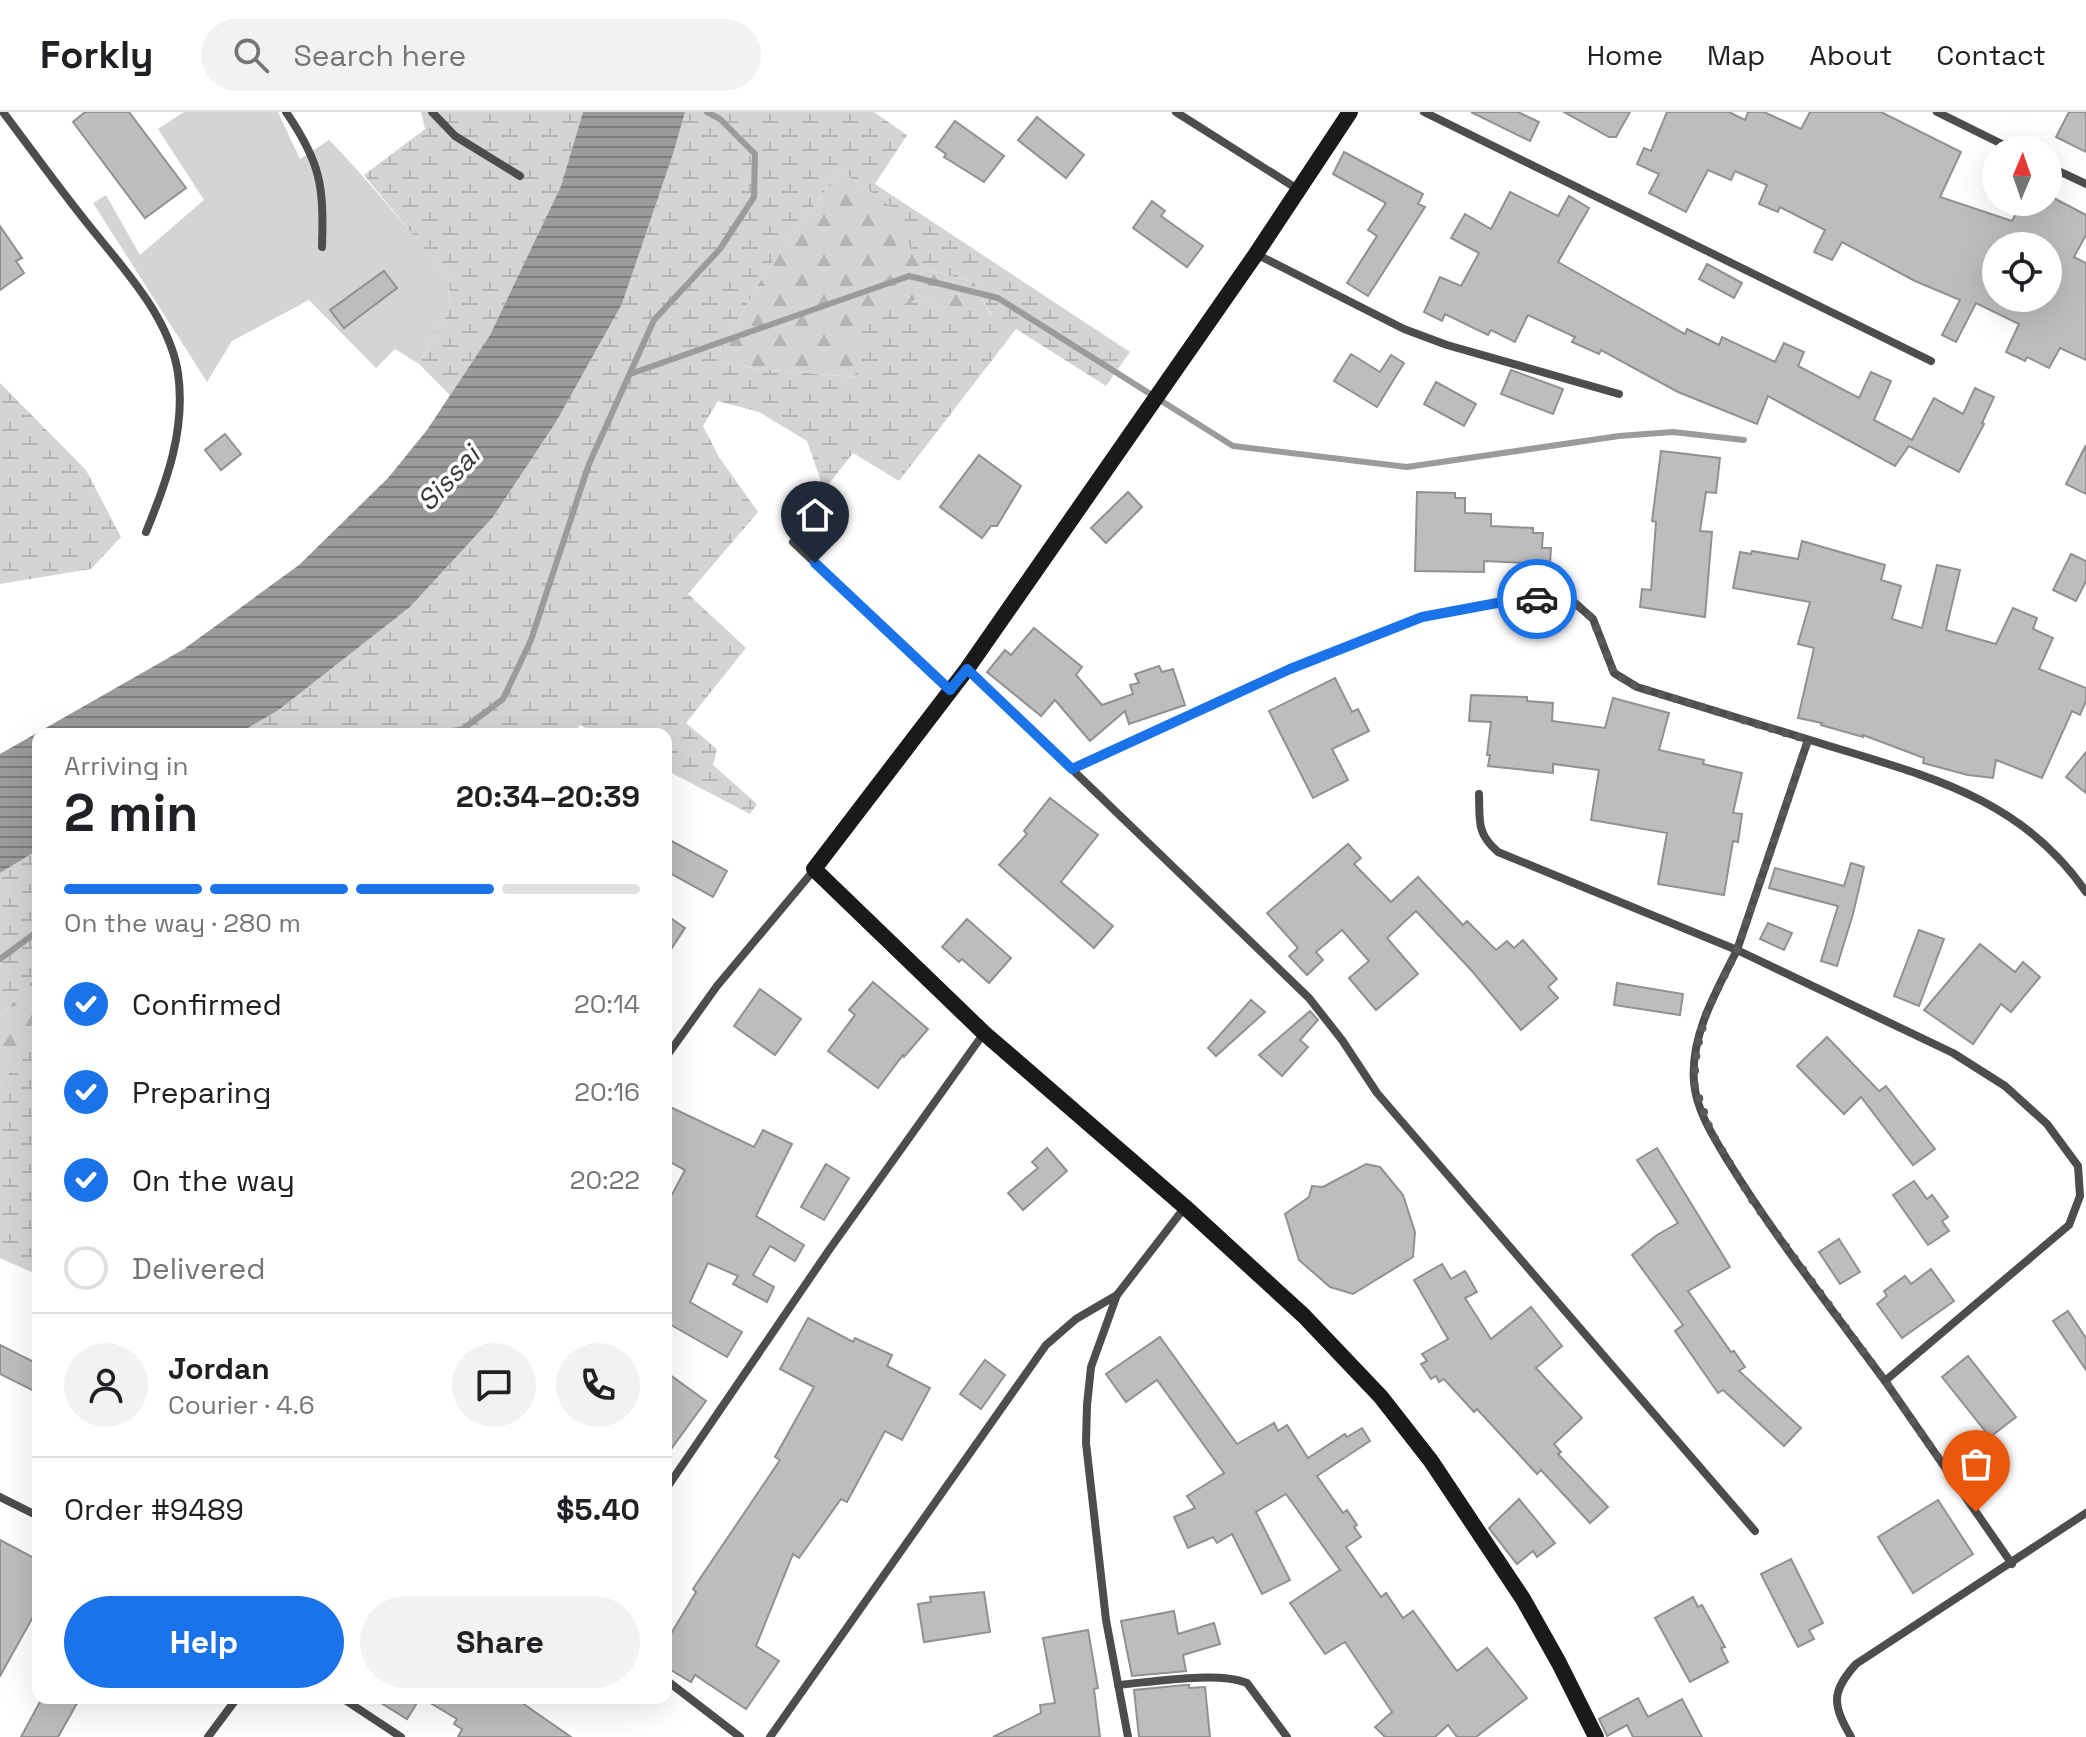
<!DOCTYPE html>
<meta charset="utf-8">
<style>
body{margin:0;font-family:"Space Grotesk",sans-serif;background:#f2f2f2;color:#202124;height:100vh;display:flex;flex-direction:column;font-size:30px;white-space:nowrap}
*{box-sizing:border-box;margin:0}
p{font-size:26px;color:#757577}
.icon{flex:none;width:44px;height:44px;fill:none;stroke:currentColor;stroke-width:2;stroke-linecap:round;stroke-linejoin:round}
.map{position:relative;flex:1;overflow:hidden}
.details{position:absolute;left:32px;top:616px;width:640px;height:976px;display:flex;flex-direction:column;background:#fff;border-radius:16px;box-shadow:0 8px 32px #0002}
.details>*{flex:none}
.needle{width:52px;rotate:2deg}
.buttons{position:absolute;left:1982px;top:24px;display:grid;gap:16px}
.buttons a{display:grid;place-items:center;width:80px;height:80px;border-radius:50%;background:#fff;box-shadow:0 8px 32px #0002;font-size:40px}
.pin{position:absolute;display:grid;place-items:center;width:68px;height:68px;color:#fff;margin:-82px -34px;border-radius:50% 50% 50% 0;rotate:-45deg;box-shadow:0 0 8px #0007}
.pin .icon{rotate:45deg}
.courier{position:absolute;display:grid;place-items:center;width:80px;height:80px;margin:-40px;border:6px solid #1a73e8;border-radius:50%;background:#fff;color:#222;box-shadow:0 2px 10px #0007}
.summary em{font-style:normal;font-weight:800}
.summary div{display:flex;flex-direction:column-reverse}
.summary{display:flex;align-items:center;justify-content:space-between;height:136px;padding:0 32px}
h1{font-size:52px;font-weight:800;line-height:60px}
.bar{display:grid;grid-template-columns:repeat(4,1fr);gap:12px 8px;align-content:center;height:96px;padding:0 32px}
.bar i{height:10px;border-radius:6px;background:#e0e0e0}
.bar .active{background:#1a73e8}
.bar p{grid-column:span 4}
.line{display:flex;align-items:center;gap:20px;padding:0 32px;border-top:2px solid #e0e0e0}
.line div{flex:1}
.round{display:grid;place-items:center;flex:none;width:84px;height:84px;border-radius:42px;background:#f2f2f2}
ol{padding:0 32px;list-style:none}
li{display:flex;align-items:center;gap:24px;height:88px}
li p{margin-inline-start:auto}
li .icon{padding:8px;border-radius:50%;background:#1a73e8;color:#fff;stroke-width:4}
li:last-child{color:#757577}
li i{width:44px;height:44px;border:4px solid #e0e0e0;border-radius:50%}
.button{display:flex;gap:16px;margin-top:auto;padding:16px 32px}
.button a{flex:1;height:92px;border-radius:48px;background:#1a73e8;color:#fff;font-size:32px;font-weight:800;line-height:92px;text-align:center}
.button a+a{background:#f2f2f2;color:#202124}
header{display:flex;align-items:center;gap:48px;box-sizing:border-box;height:112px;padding:0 40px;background:#fff;border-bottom:2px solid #e0e0e0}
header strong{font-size:38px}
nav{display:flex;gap:44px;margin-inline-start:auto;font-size:28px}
.search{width:560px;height:72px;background:#f2f2f2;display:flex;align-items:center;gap:20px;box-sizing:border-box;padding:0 28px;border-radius:44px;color:#757577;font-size:30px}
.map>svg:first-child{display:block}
</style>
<header>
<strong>Forkly</strong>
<div class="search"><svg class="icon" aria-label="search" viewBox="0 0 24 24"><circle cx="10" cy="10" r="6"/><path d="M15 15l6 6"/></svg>Search here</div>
<nav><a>Home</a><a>Map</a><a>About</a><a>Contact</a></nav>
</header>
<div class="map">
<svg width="2086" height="1625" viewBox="0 0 2086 1625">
<defs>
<pattern id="forest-firs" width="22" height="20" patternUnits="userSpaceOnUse" patternTransform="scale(2)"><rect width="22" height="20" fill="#d4d4d4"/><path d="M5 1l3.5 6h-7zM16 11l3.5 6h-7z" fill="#b4b4b4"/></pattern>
<pattern id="wetland-marsh" width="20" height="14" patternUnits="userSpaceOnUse" patternTransform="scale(2)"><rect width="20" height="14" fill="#d4d4d4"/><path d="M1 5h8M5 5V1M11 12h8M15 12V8" fill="none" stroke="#b4b4b4"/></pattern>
<pattern id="water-rules" width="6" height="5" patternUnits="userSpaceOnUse" patternTransform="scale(2)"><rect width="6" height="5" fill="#9b9b9b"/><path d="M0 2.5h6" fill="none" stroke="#7c7c7c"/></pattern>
</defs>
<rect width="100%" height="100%" fill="#fff"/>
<path fill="#d4d4d4" d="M184,0h94l22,47 29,-19c43,43 78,91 120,135l1,34 -31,55 -24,-15 -19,19 -67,-68 -77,41 -25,41 -114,-179 13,-8 34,60 64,-55 -46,-71z"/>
<g fill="url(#forest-firs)">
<path d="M840,58l66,47 18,52 50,13 17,34 -77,-16 -59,77 -96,-8 -44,-8 49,-87z"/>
<path d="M38,867v67l-11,8 -27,29v-66l31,-35z"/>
</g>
<g fill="url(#wetland-marsh)" fill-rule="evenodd">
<path d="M421,0h162l-22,74 -71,149 -40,60 -31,-31 31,-55 -1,-34 -27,-29 -58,-71 61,-46z"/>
<path d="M685,0h189l33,23 -32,49 255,168 -24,34 -90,-57 -117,152 -46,-28 -29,37 -17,-49 -48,-29 -41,-11 -15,25 16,31 39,55 -70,82 58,54 -60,75 31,26 -4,16 44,39 -7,10 -84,-44v-36h-68l-18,-9 -7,9h-335l42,-25 130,-102 83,-90 63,-95 66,-118 51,-150zM840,58l65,47 -2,20 21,32 50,13 17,33 -77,-15 -52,22 -7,55 -96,-8 -44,-8 49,-87z"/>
<path d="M0,271l86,87 35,67 -30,32 -91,15z"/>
<path d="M38,738v129l-7,3 -31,35v-144z"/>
<path d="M38,934v229l-38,-17v-175l27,-29z"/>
</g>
<path fill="url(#water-rules)" d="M583,0h102l-12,42 -51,150 -66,118 -63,95 -83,90 -130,102 -42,25h-200v116l-38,23v-119l184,-105 115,-84 89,-87 39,-48 63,-95 71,-149z"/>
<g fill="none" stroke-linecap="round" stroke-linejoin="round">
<g stroke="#9b9b9b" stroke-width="6">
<path d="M630,262l279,-98 89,22 235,148 174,21 212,-31 54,-4 71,8"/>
<path d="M438,622l25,-5 40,-30 28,-59 58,-176 65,-144 66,-71 34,-52 1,-43 -35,-35 -13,-7"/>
<path d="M0,847l38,-28"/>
</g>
</g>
<g fill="#bdbdbd" stroke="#919191" stroke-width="2" fill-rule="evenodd">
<path d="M85,0h44l57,76 -41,30 -72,-96z"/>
<path d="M1471,0h47l21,10 -9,19z"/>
<path d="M1564,0h66l-14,25h-7z"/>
<path d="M1667,0h62l16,8 3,-8h16l37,17 9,-17h71l80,40 -21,45 72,24 10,-19h26v-7l38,20v20l-12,22 12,6v97l-26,-12 -11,20 -22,-11 -2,4 -19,-9 13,-28 -43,-21 -20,39 -14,-7 18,-35 -45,-19 -73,-39 -10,18 -18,-8 11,-22 -45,-23 -2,5 -19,-8 8,-19 -32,-14 -4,9 -23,-10 -22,42 -37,-19 10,-19 -22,-10 7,-16 7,3zM1996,134h52v52h-52z"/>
<path d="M2069,0h17v40l-30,-15z"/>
<path d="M1037,5l47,38 -18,23 -48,-38z"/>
<path d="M955,9l49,35 -20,26 -40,-25 2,-3 -10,-7z"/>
<path d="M1344,40l79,42 -5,10 7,3 -57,89 -21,-13 30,-47 -9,-6 18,-27 -53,-29z"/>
<path d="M1510,80l48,24 11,-20 20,12 -31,54 127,72 2,-5 32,16 3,-8 53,25 9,-19 20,9 -6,14 61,32 12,-26 20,9 -17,39 38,20 22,-42 29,16 12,-26 19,9 -12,26 2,1 -25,48 -50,-26 -14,20 -127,-70 -11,28 -79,-32 -77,-42 -2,4 -27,-12 3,-5 -47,-22 -13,27 -24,-12 -3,5 -43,-21 -3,7 -18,-9 16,-35 21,9 18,-33 -28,-15 14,-24 26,15z"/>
<path d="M1152,89l13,10 -4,5 42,30 -16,21 -54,-39z"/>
<path d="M0,114l22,32 -6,3 8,12 -24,17z"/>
<path d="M1707,152l35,19 -8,15 -35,-19z"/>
<path d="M384,159l13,17 -53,40 -14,-18z"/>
<path d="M1351,242l29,18 11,-17 13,8 -27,44 -43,-26z"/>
<path d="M1511,258l52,19 -10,25 -52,-20z"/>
<path d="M1436,270l40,22 -12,22 -40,-22z"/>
<path d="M225,322l16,20 -20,16 -16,-20z"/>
<path d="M2086,333v49l-20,-10z"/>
<path d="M1661,339l59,7 -4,35 -10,-1 -6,39 12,1 -7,85 -65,-10 2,-18 9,1 5,-68 -4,-1z"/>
<path d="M979,343l42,31 -24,40h-6l-9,12 -42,-31z"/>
<path d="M1128,380l14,15 -36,36 -15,-15z"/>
<path d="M1417,380l38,1v5h10v15l26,1v12l42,2v5h10l-1,15h9l-1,16 -66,-3v11l-69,-1z"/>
<path d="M1802,429l83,24 -4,15 20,6 -9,33 30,9 15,-63 23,5 -14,60 50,14 17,-36 24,10 -4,11 20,9 -14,31 47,19v13l-6,14 -8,-4 -30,67 -46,-18 -3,18 -25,-3 -45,-12 1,-5 -61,-23v2l-42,-12 1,-2 -24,-5 16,-70 -16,-4 12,-42 -77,-14 7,-36 11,2 1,-3 46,8z"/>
<path d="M2071,442l15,7v20l-10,20 -23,-11z"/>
<path d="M1034,516l48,39 -6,8 26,30 31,-11 -3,-9 9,-2 -4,-9 24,-8 3,6 11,-3 12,36 -56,19 -4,-13 -35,30 -35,-41 -14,16 -54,-44 18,-22 6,5z"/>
<path d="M1335,566l17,34 6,-3 11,22 -37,18 16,31 -35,18 -44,-87z"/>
<path d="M1471,583l56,2v4l26,2 -1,18 53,7 8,-30 56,15 -10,37 45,10 -1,4 39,9 -9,40 9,1 -4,28 -5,-1 -9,54 -66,-11 9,-51 -76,-13 8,-50 -46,-6v9l-65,-7 2,-11h-3l4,-33 -22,-1z"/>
<path d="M2086,640v41l-20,-16z"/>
<path d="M1050,686l48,37 -37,47 52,44 -19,22 -95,-83 28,-31 -3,-3z"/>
<path d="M666,726l61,33 -14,26 -47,-26z"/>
<path d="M1348,732l13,14 -7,6 37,38 27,-25 45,48 4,-4 29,29 11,-9 7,7 9,-8 34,39 -9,8 10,11 -37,32 -49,-59 -56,-60 -29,27 31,36 -42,36 -27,-32 20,-17 -27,-31 -26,22 7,8 -16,15 -18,-19 9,-8 -31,-35z"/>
<path d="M1851,751l13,4 -11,47 -16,52 -16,-5 17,-55 -69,-18 6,-20 69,18z"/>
<path d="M666,803l19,13 -19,29z"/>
<path d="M967,807l44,39 -22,25 -27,-24 -3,3 -17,-15z"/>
<path d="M1768,811l24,10 -8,17 -24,-11z"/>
<path d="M1919,818l25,9 -25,67 -25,-10z"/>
<path d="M1980,832l35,28 8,-10 17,15 -29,35 -10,-8 -28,40 -49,-34z"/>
<path d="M873,870l55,47 -24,28 -1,-2 -25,33 -50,-37 27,-36 -6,-5z"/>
<path d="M1617,871l66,11 -3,21 -66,-10z"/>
<path d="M760,877l41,30 -26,36 -41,-29z"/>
<path d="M1251,888l14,12 -49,44 -8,-8z"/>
<path d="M1310,899l8,9 -18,20 8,7 -26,29 -23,-21z"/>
<path d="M1827,925l52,54 7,-5 49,63 -22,16 -52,-68 -17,17 -47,-48z"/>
<path d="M666,993l88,42 9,-17 29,14 -36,72 48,29 -9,16 -25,-15 -17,29 21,12 -7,15 -34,-18 5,-8 -30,-13 -18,39 52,30 -15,25 -61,-35v-116l19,-36 -19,-10z"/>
<path d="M1047,1036l20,23 -44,39 -15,-17 30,-25 -6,-6z"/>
<path d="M1657,1036l73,119 -42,24 43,61 3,-1 11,16 -6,4 62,57 -17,18 -61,-56 -5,3 -43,-62 8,-6 -51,-70 25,-20 21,-12 -41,-63z"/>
<path d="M826,1052l23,14 -25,42 -23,-13z"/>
<path d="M1366,1052l14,3 23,28 12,37 -2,25 -60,37 -23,-7 -31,-27 -14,-46 24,-17 3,-11 11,1z"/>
<path d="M1914,1069l13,18 5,-4 16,22 -6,4 7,10 -21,14 -35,-50z"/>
<path d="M1839,1127l21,33 -20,12 -21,-32z"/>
<path d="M1442,1152l9,15 14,-8 12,21 -12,6 26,41 40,-32 31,39 -26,22 46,50 -28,26 7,8 -3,2 50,53 -18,16 -49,-53 -4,4 -60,-65 -3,3 -30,-33 -5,3 -3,-6 -5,3 -10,-15 6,-3 -5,-7 26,-15 -34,-59z"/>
<path d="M1931,1157l23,32 -52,37 -25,-34 10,-8 -3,-5 21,-15 6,8z"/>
<path d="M2068,1199l18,27v32l-33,-49z"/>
<path d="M808,1206l45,24 2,-4 37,17 -5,11 43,22 -28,52 -17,-9 -38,71 -6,-3 -42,59 -6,-4 -37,92 23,15 -33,48 -51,-34 -4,7 -25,-15v-25l30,-50 -3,-3 87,-129 -5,-3 39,-70 -34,-18z"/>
<path d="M1160,1225l77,107 37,-21 4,8 9,-6 21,33 37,-24 2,3 15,-9 8,13 -53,35 26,37 4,-3 10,15 -3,2 7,10 -15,10 35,50 5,-4 17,25 10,-7 44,60 30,-23 40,50 -51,39h-19l-9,-12 -13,12h-50l-10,-10 17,-15 -47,-70 -20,12 -35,-51 50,-33 -54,-76 -30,18 34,68 -28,14 -30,-60 -15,9 -4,-6 -25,11 -14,-31 21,-9 -8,-12 37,-23 -67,-93 -31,22 -20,-28z"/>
<path d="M0,1233l38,19v29l-38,-19z"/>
<path d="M1968,1244l48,61 -26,20 -48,-60z"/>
<path d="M985,1248l20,15 -24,34 -21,-15z"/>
<path d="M666,1260l40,29 -40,55z"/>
<path d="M1519,1387l36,44 -18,14 -4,-6 -16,13 -28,-36z"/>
<path d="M1938,1388l35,54 -60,39 -35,-56z"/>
<path d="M0,1428l38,20v48l-38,68z"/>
<path d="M1791,1447l32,64 -14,7 5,9 -16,8 -37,-73z"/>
<path d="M984,1480l6,40 -66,10 -6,-38 13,-2 -1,-5z"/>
<path d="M1693,1485l5,10 4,-2 23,42 -4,1 7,14 -38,20 -35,-64z"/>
<path d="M1174,1499l4,23 36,-11 6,21 -37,11 3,16 -54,5 -11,-55z"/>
<path d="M1088,1518l10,58 -4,1 6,48h-107l48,-24 -1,-8 15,-2 -12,-65z"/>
<path d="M1185,1573h4v3l16,-1 5,50h-71l-5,-47z"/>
<path d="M42,1586h38l-22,39h-37z"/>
<path d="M373,1586h47l-13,21z"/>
<path d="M422,1586h93l56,39h-113l4,-8 -8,-5 3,-5z"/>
<path d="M1638,1586l10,19 34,-18 20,38h-69l-6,-12 -20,11 -8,-17z"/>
</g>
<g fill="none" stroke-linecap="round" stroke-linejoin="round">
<g stroke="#4d4d4d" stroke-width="8">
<path d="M3,0c28,37 55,75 84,111 35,44 82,93 91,150 8,56 -11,108 -32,159"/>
<path d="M286,0c35,51 38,74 36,135"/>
<path d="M432,0l23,24 65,40"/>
<path d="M1176,0l123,78"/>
<path d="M1424,0l507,249"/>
<path d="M1937,0l77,38"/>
<path d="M2048,54l38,18"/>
<path d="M1256,142l148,75 43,16 172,49"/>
<path d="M793,430l157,148"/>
<path d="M968,557l341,329 33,42 35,53 378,438"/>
<path d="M1808,628l-71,210 216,103 52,33 42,38 31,42 2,30 -11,29 -184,156 127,183"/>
<path d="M1072,657l218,-100 132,-52 91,-17 39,-1 23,4 18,16 21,54 23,14c62,19 124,38 186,57 103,32 198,53 263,148"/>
<path d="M1479,682c1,27 -3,39 19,58l239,98c-20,40 -47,85 -43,132 2,28 20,56 34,79 47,76 103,147 157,220"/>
<path d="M666,945l51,-71 97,-116"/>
<path d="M666,1377l163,-239 155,-217"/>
<path d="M0,1385l38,19"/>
<path d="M666,1568l74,57"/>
<path d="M1118,1573c34,-3 100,-14 129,-2l40,54"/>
<path d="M342,1586l59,39"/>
<path d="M208,1625l29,-39"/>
<path d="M770,1625l276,-392 30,-26 41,-24"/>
<path d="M1128,1625l-22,-117 -20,-177 1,-38 4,-38 26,-72 68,-88"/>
<path d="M1851,1625c-18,-32 -21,-44 5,-73l230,-151"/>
</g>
<path stroke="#1a1a1a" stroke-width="16" d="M1350,0l-94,142 -289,415 -153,200 170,164 201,174 119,109 77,81 50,64 92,138 36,64 37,74"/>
</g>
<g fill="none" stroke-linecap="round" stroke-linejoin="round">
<path stroke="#595959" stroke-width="8" stroke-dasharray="0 14.4" d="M1537,487h15l23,4 18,16 21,54 23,14 171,53 -71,210 -30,61 -10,38 -3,34 17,49 43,71 131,178 91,131"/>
<path stroke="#1a73e8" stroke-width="10" d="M815,451l135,127 17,-21 105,100 218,-100 132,-52 91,-17 24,-1"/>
</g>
<g text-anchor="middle" stroke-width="7" stroke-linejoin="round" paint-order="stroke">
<g font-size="28" font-style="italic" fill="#3c3c3c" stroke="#fff">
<text transform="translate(448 366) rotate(-47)" y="10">Sissai</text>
</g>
</g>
</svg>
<div class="buttons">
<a><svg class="needle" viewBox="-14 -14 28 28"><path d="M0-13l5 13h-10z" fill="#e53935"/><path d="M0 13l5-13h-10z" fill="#757577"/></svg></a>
<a><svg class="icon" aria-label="locate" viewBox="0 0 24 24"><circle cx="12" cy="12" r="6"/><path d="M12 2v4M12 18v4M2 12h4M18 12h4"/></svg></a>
</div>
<div class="pin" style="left:1976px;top:1400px;background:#ea580c"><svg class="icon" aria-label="bag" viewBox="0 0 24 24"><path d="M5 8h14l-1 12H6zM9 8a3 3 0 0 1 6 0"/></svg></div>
<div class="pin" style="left:815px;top:451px;background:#1f2937"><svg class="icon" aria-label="home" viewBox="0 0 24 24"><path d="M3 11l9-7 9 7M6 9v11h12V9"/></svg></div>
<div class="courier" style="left:1537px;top:487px"><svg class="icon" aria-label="car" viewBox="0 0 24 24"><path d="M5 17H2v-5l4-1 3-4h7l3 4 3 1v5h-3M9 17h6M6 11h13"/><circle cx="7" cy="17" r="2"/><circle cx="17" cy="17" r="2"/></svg></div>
<section class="details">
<div class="summary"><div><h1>2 min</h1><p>Arriving in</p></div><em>20:34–20:39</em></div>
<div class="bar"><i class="active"></i><i class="active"></i><i class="active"></i><i></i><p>On the way · 280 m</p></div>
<ol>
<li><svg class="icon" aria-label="check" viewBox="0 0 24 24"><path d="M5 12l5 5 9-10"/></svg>Confirmed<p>20:14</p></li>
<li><svg class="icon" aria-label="check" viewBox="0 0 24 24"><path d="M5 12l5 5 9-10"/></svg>Preparing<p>20:16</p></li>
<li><svg class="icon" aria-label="check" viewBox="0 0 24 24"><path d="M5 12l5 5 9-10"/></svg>On the way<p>20:22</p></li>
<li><i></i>Delivered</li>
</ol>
<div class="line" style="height:144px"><a class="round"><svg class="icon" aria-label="person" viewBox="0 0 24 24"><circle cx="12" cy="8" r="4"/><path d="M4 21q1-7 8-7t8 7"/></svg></a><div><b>Jordan</b><p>Courier · 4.6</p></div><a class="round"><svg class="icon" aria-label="chat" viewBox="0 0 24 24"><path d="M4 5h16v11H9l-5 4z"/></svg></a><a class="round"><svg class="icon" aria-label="phone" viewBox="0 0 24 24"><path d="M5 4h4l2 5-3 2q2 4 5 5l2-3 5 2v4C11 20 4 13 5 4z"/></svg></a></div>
<div class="line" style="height:104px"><div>Order #9489</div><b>$5.40</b></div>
<div class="button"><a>Help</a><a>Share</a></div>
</section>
</div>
